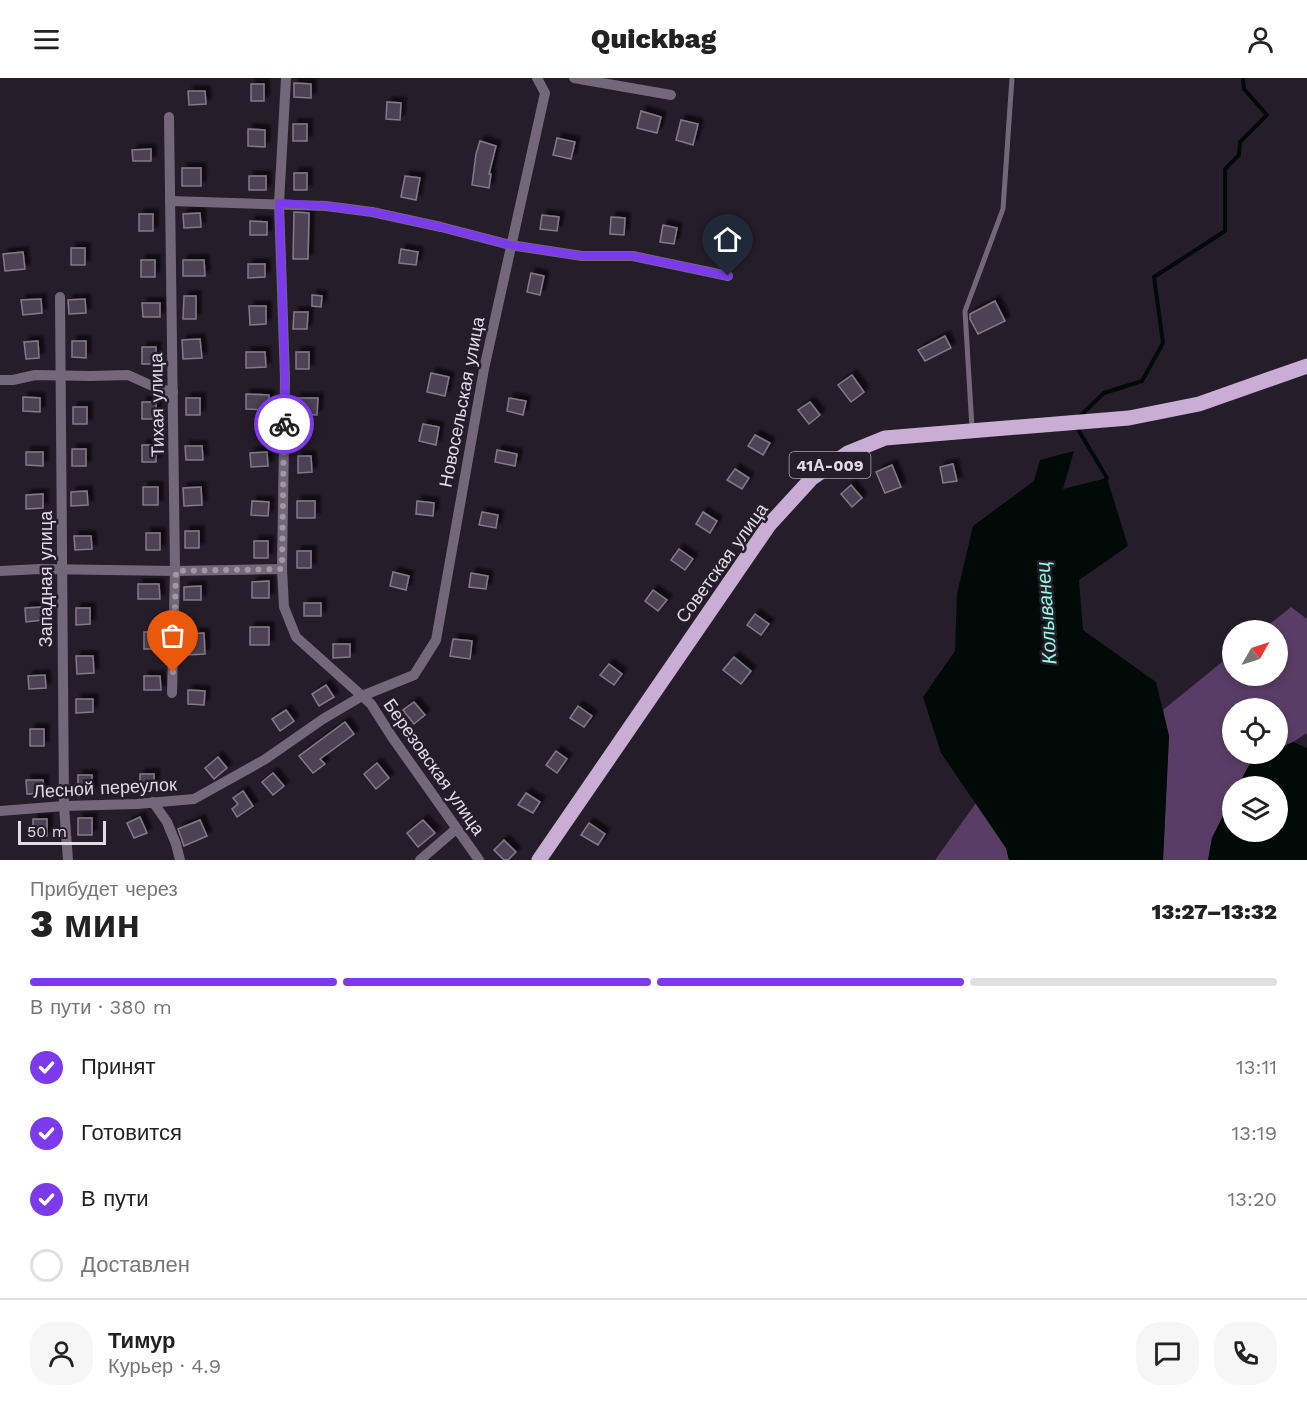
<!DOCTYPE html>
<html lang="ru">
<meta charset="utf-8">
<style>
body{margin:0;font-family:"Work Sans",sans-serif;background:#f6f6f6;color:#222;height:100vh;display:flex;flex-direction:column;font-size:22px;white-space:nowrap}
*{box-sizing:border-box;margin:0}
p{font-size:20px;color:#767676}
.icon{flex:none;width:33px;height:33px;fill:none;stroke:currentColor;stroke-width:2;stroke-linecap:round;stroke-linejoin:round}
.map{position:relative;height:782px;overflow:hidden}
.sheet{display:flex;flex-direction:column;background:#fff;flex:1}
.sheet>*{flex:none}
.needle{width:39px;rotate:51deg}
.tools{position:absolute;left:1222px;top:542px;display:grid;gap:12px}
.tools a{display:grid;place-items:center;width:66px;height:66px;border-radius:50%;background:#fff;box-shadow:0 3px 9px #0003;font-size:30px}
.scale{position:absolute;left:18px;bottom:15px;width:88px;box-sizing:border-box;padding-left:6px;border:3px solid #e1dbe4;border-top:0;font-size:16px;line-height:21px;white-space:nowrap;color:#e1dbe4;-webkit-text-stroke:4px #261d2a;paint-order:stroke}
.pin{position:absolute;display:grid;place-items:center;width:51px;height:51px;color:#fff;margin:-62px -26px;border-radius:50% 50% 50% 0;rotate:-45deg;box-shadow:0 0 6px #0007}
.pin .icon{rotate:45deg}
.courier{position:absolute;display:grid;place-items:center;width:60px;height:60px;margin:-30px;border:4px solid #7c3aed;border-radius:50%;background:#fff;color:#222;box-shadow:0 2px 8px #0007}
.headline em{font-style:normal;font-weight:800}
.headline div{display:flex;flex-direction:column-reverse}
.headline{display:flex;align-items:center;justify-content:space-between;height:102px;padding:0 30px}
h1{font-size:39px;font-weight:800;line-height:45px}
.bar{display:grid;grid-template-columns:repeat(4,1fr);gap:9px 6px;align-content:center;height:72px;padding:0 30px}
.bar i{height:8px;border-radius:4px;background:#e0e0e0}
.bar .active{background:#7c3aed}
.bar p{grid-column:span 4}
.line{display:flex;align-items:center;gap:15px;padding:0 30px;border-top:2px solid #e0e0e0}
.line div{flex:1}
.round{display:grid;place-items:center;flex:none;width:63px;height:63px;border-radius:24px;background:#f6f6f6}
ol{padding:0 30px;list-style:none}
li{display:flex;align-items:center;gap:18px;height:66px}
li p{margin-inline-start:auto}
li .icon{padding:6px;border-radius:50%;background:#7c3aed;color:#fff;stroke-width:4}
li:last-child{color:#767676}
li i{width:33px;height:33px;border:3px solid #e0e0e0;border-radius:50%}
header{display:flex;justify-content:space-between;align-items:center;height:78px;padding:0 30px;background:#fff;font-size:27px;font-weight:800}
.map>svg:first-child{display:block}
</style>
<header><svg class="icon" aria-label="menu" viewBox="0 0 24 24"><path d="M4 6h16M4 12h16M4 18h16"/></svg>Quickbag<svg class="icon" aria-label="person" viewBox="0 0 24 24"><circle cx="12" cy="8" r="4"/><path d="M4 21q1-7 8-7t8 7"/></svg></header>
<div class="map">
<svg width="1307" height="782" viewBox="0 0 1307 782">
<defs>
<filter id="shadow"><feDropShadow dx="5" dy="-5" stdDeviation="1.5" flood-color="#0009"/></filter>
</defs>
<rect width="100%" height="100%" fill="#261d2a"/>
<g fill="#5a3d66">
<path d="M1291,529l16,12v114l-14,9 -15,7v-41h-45v45h36l-18,8 -13,25h-5v10l-21,42 -4,22h-45l6,-124 -6,-26 70,-57v22h45v-45h-16z"/>
<path d="M976,725l30,45 3,12h-74z"/>
</g>
<g fill="#000b07">
<path d="M1074,373l-11,38 44,-11 21,68 -49,34 4,50 73,52 13,54 -6,124h-154l-3,-12 -65,-95 -18,-56 32,-46 2,-57 16,-68 61,-45 6,-21z"/>
<path d="M1293,664l14,6v112h-99l4,-22 21,-42v35h45v-45h-40c11,-20 14,-33 40,-33v-4z"/>
</g>
<g fill="none" stroke-linecap="round" stroke-linejoin="round">
<g stroke="#000b07" stroke-width="4">
<path d="M1078,340l26,-25 38,-12 21,-38 -9,-66 71,-46v-62l14,-14 1,-13 27,-27 -23,-26 -1,-11"/>
<path d="M1076,348l31,52 -3,3"/>
</g>
</g>
<g fill="#4d4252" stroke="#84798a" stroke-width="1.5" filter="url(#shadow)">
<path d="M294,5l17,1v14l-17,-1z"/>
<rect x="251" y="6" width="13" height="17"/>
<path d="M188,13h17l1,13 -17,1z"/>
<path d="M387,24l14,1 -1,17 -14,-1z"/>
<path d="M641,33l20,6 -4,16 -20,-5z"/>
<path d="M681,42l17,4 -5,21 -17,-5z"/>
<rect x="293" y="46" width="14" height="17"/>
<path d="M248,51l17,1v17l-17,-1z"/>
<path d="M557,60l18,4 -4,17 -18,-4z"/>
<path d="M480,63l16,5 -7,28h2l-2,14 -17,-3 4,-31z"/>
<path d="M151,71v12h-18l-1,-11z"/>
<rect x="182" y="90" width="19" height="18"/>
<rect x="294" y="95" width="13" height="17"/>
<rect x="249" y="98" width="17" height="14"/>
<path d="M405,98l15,2 -4,22 -15,-3z"/>
<path d="M294,134l15,1 -1,46h-15z"/>
<path d="M200,135l1,14 -17,1 -1,-14z"/>
<rect x="139" y="136" width="14" height="17"/>
<path d="M542,137l17,2 -2,14 -17,-2z"/>
<path d="M611,139l14,1 -1,17 -14,-1z"/>
<path d="M250,143l17,1v13h-17z"/>
<path d="M663,147l14,3 -3,16 -14,-2z"/>
<path d="M719,155l13,1 -1,17 -13,-1z"/>
<rect x="71" y="170" width="14" height="17"/>
<path d="M401,171l17,3 -2,13 -17,-2z"/>
<path d="M23,174l2,17 -20,2 -2,-17z"/>
<rect x="141" y="182" width="14" height="17"/>
<path d="M183,182h21l1,16h-22z"/>
<path d="M248,186h17v13l-17,1z"/>
<path d="M531,195l13,3 -4,19 -13,-3z"/>
<path d="M312,217l10,1 -1,11 -9,-1z"/>
<path d="M184,218h12v23h-13z"/>
<path d="M41,221l1,14 -19,2 -2,-15z"/>
<path d="M85,221l1,14 -17,1 -1,-14z"/>
<path d="M995,223l10,20 -27,13 -8,-15v-5z"/>
<path d="M142,225h18v14h-17z"/>
<path d="M249,228h17v18l-16,1z"/>
<path d="M294,234h14l-1,17h-14z"/>
<path d="M945,258l6,12 -26,13 -7,-11z"/>
<path d="M200,261l2,19 -19,1 -1,-19z"/>
<path d="M38,263l1,17 -13,1 -2,-17z"/>
<path d="M72,263h14v17l-14,-1z"/>
<rect x="142" y="269" width="14" height="17"/>
<path d="M246,274h19l1,15 -20,1z"/>
<rect x="296" y="274" width="13" height="17"/>
<path d="M431,295l18,4 -4,19 -18,-4z"/>
<path d="M852,297l12,17 -13,10 -13,-17z"/>
<path d="M246,316l23,1v15l-23,-1z"/>
<path d="M23,319l17,1v14l-17,-1z"/>
<rect x="186" y="320" width="14" height="17"/>
<path d="M296,320h22l-1,17 -21,-1z"/>
<path d="M509,320l17,3 -3,14 -16,-4z"/>
<rect x="142" y="324" width="14" height="17"/>
<path d="M810,324l10,13 -11,9 -11,-14z"/>
<rect x="73" y="329" width="14" height="17"/>
<path d="M423,346l16,3 -3,18 -17,-4z"/>
<path d="M755,357l15,8 -7,12 -15,-9z"/>
<rect x="142" y="367" width="14" height="17"/>
<path d="M185,368h17l1,14h-17z"/>
<rect x="72" y="371" width="14" height="17"/>
<path d="M497,372l20,4 -2,12 -20,-4z"/>
<path d="M26,374h17v14l-17,-1z"/>
<path d="M267,374l1,14 -17,1 -1,-14z"/>
<path d="M298,378h13l1,16 -14,1z"/>
<path d="M953,386l4,17 -14,2 -3,-16z"/>
<path d="M892,387l9,22 -16,6 -9,-21z"/>
<path d="M735,391l14,9 -7,11 -15,-9z"/>
<path d="M851,407l11,13 -10,9 -11,-13z"/>
<rect x="143" y="409" width="15" height="18"/>
<path d="M201,409l1,18 -18,1 -1,-18z"/>
<path d="M87,413l1,14 -17,1v-14z"/>
<path d="M43,416v14l-17,1v-14z"/>
<path d="M252,423l17,1 -1,14 -17,-1z"/>
<rect x="297" y="423" width="18" height="17"/>
<path d="M417,423l17,2 -1,13 -17,-2z"/>
<path d="M482,434l16,3 -2,13 -17,-3z"/>
<path d="M703,434l14,9 -7,12 -14,-9z"/>
<rect x="185" y="453" width="14" height="17"/>
<rect x="146" y="455" width="14" height="17"/>
<path d="M74,458h17l1,13 -17,1z"/>
<rect x="254" y="463" width="14" height="17"/>
<path d="M679,471l14,10 -8,11 -14,-10z"/>
<rect x="297" y="473" width="14" height="17"/>
<path d="M393,494l16,4 -3,14 -16,-4z"/>
<path d="M471,495l17,3 -2,13 -17,-2z"/>
<path d="M269,503v17h-17v-16z"/>
<path d="M138,506h21l1,15h-22z"/>
<path d="M201,508v14h-17v-13z"/>
<path d="M653,512l14,10 -9,11 -13,-10z"/>
<rect x="304" y="525" width="17" height="13"/>
<path d="M42,529l1,13 -17,2 -1,-14z"/>
<path d="M76,530h14v16l-14,1z"/>
<path d="M755,536l14,10 -8,11 -14,-10z"/>
<rect x="250" y="549" width="19" height="18"/>
<rect x="144" y="554" width="14" height="17"/>
<path d="M204,555l1,21 -18,1 -1,-21z"/>
<path d="M453,561l19,2 -2,18 -20,-3z"/>
<path d="M333,566h17v13l-17,1z"/>
<path d="M76,578h17l1,17 -17,1z"/>
<path d="M734,579l17,14 -10,13 -18,-14z"/>
<path d="M609,586l13,10 -8,11 -14,-10z"/>
<path d="M45,597l1,13 -17,1 -1,-13z"/>
<path d="M144,598h16l1,14h-17z"/>
<path d="M326,607l8,12 -15,9 -7,-12z"/>
<path d="M188,612l17,1 -1,14 -16,-1z"/>
<path d="M76,621h17v13l-17,1z"/>
<path d="M414,624l11,13 -11,9 -11,-14z"/>
<path d="M578,628l14,10 -8,11 -14,-9z"/>
<path d="M286,632l8,11 -14,10 -8,-12z"/>
<path d="M345,644l9,12 -34,25 5,5 -12,9 -14,-17z"/>
<rect x="30" y="651" width="14" height="17"/>
<path d="M556,673l11,8 -10,14 -11,-8z"/>
<path d="M218,679l9,11 -13,11 -9,-11z"/>
<path d="M377,685l12,15 -13,11 -12,-15z"/>
<path d="M273,695l11,13 -11,9 -11,-13z"/>
<rect x="140" y="696" width="14" height="17"/>
<rect x="78" y="697" width="14" height="17"/>
<path d="M26,702h17l1,14h-17z"/>
<path d="M243,713l10,15 -16,11 -5,-8 6,-5 -5,-6z"/>
<path d="M526,715l14,9 -7,11 -15,-8z"/>
<path d="M140,739l7,16 -13,5 -7,-15z"/>
<rect x="78" y="740" width="14" height="17"/>
<rect x="33" y="741" width="14" height="17"/>
<path d="M200,742l7,16 -23,10 -6,-17z"/>
<path d="M423,742l12,13 -17,14 -11,-14z"/>
<path d="M589,745l16,11 -7,11 -17,-10z"/>
<path d="M504,762l12,12 -8,8h-4l-10,-10z"/>
</g>
<g fill="none" stroke-linecap="round" stroke-linejoin="round">
<path stroke="#74677a" stroke-width="5" d="M972,350l-7,-117 38,-102 9,-131"/>
<g stroke="#74677a" stroke-width="10">
<path d="M286,0l-7,125 6,175 -3,191 2,38 12,30 75,67 21,33 87,123"/>
<path d="M574,0l97,17"/>
<path d="M169,39l6,454 -3,122"/>
<path d="M170,123l156,5 46,6 69,15 69,18 72,11h51l95,20"/>
<path d="M60,219l4,509 4,54"/>
<path d="M0,302h13l22,-5 55,1 38,-1 31,14 14,3"/>
<path d="M0,493l40,-2 135,2 107,-2"/>
<path d="M153,724l14,20 9,22 4,16"/>
<path d="M0,733l64,-5 73,-2 57,-5 70,-39 59,-41 39,-23 52,-21 22,-35 48,-271 61,-276 -8,-15"/>
<path d="M420,782l36,-31"/>
</g>
<path stroke="#c9add5" stroke-width="15" d="M539,782l230,-335 43,-47 36,-25 37,-15 244,-20 70,-14 108,-38"/>
</g>
<g fill="none" stroke-linecap="round" stroke-linejoin="round">
<path stroke="#a098a3" stroke-width="6" stroke-dasharray="0 10.8" d="M173,594l3,-101 106,-2 2,-145"/>
<path stroke="#7c3aed" stroke-width="8" d="M284,346l1,-46 -6,-175 47,3 46,6 69,15 69,18 72,11h51l95,20"/>
</g>
<g text-anchor="middle" stroke-width="5" stroke-linejoin="round" paint-order="stroke">
<rect fill="#261d2a" stroke="#a9a2ac" stroke-width="1.5" x="789.5" y="374" width="81" height="26" rx="4.5"/>
<g font-size="16" font-weight="bold" fill="#e1dbe4">
<text x="830" y="393">41А-009</text>
</g>
<g font-size="18" fill="#e1dbe4" stroke="#261d2a">
<text transform="translate(462 324) rotate(-79)" y="6">Новосельская улица</text>
<text transform="translate(157 327) rotate(-91)" y="6">Тихая улица</text>
<text transform="translate(722 485) rotate(-54)" y="6">Советская улица</text>
<text transform="translate(46 501) rotate(-90)" y="6">Западная улица</text>
<text transform="translate(434 689) rotate(55)" y="6">Березовская улица</text>
<text transform="translate(105 710) rotate(-3)" y="6">Лесной переулок</text>
</g>
<g font-size="20" font-style="italic" fill="#92fadf" stroke="#261d2a">
<text transform="translate(1046 535) rotate(-94)" y="7">Колыванец</text>
</g>
</g>
</svg>
<div class="tools">
<a><svg class="needle" viewBox="-14 -14 28 28"><path d="M0-13l5 13h-10z" fill="#e53935"/><path d="M0 13l5-13h-10z" fill="#767676"/></svg></a>
<a><svg class="icon" aria-label="locate" viewBox="0 0 24 24"><circle cx="12" cy="12" r="6"/><path d="M12 2v4M12 18v4M2 12h4M18 12h4"/></svg></a>
<a><svg class="icon" aria-label="layers" viewBox="0 0 24 24"><path d="M12 4l9 5-9 5-9-5zM3 14l9 5 9-5"/></svg></a>
</div>
<div class="scale">50 m</div>
<div class="pin" style="left:173px;top:594px;background:#ea580c"><svg class="icon" aria-label="bag" viewBox="0 0 24 24"><path d="M5 8h14l-1 12H6zM9 8a3 3 0 0 1 6 0"/></svg></div>
<div class="pin" style="left:728px;top:198px;background:#1f2937"><svg class="icon" aria-label="home" viewBox="0 0 24 24"><path d="M3 11l9-7 9 7M6 9v11h12V9"/></svg></div>
<div class="courier" style="left:284px;top:346px"><svg class="icon" aria-label="bike" viewBox="0 0 24 24"><circle cx="6" cy="16" r="4"/><circle cx="18" cy="16" r="4"/><path d="M6 16l4-8h5l3 8M10 8l3 8H6M13 5h3"/></svg></div>
</div>
<section class="sheet">
<div class="headline"><div><h1>3 мин</h1><p>Прибудет через</p></div><em>13:27–13:32</em></div>
<div class="bar"><i class="active"></i><i class="active"></i><i class="active"></i><i></i><p>В пути · 380 m</p></div>
<ol>
<li><svg class="icon" aria-label="check" viewBox="0 0 24 24"><path d="M5 12l5 5 9-10"/></svg>Принят<p>13:11</p></li>
<li><svg class="icon" aria-label="check" viewBox="0 0 24 24"><path d="M5 12l5 5 9-10"/></svg>Готовится<p>13:19</p></li>
<li><svg class="icon" aria-label="check" viewBox="0 0 24 24"><path d="M5 12l5 5 9-10"/></svg>В пути<p>13:20</p></li>
<li><i></i>Доставлен</li>
</ol>
<div class="line" style="height:108px"><a class="round"><svg class="icon" aria-label="person" viewBox="0 0 24 24"><circle cx="12" cy="8" r="4"/><path d="M4 21q1-7 8-7t8 7"/></svg></a><div><b>Тимур</b><p>Курьер · 4.9</p></div><a class="round"><svg class="icon" aria-label="chat" viewBox="0 0 24 24"><path d="M4 5h16v11H9l-5 4z"/></svg></a><a class="round"><svg class="icon" aria-label="phone" viewBox="0 0 24 24"><path d="M5 4h4l2 5-3 2q2 4 5 5l2-3 5 2v4C11 20 4 13 5 4z"/></svg></a></div>
</section>
